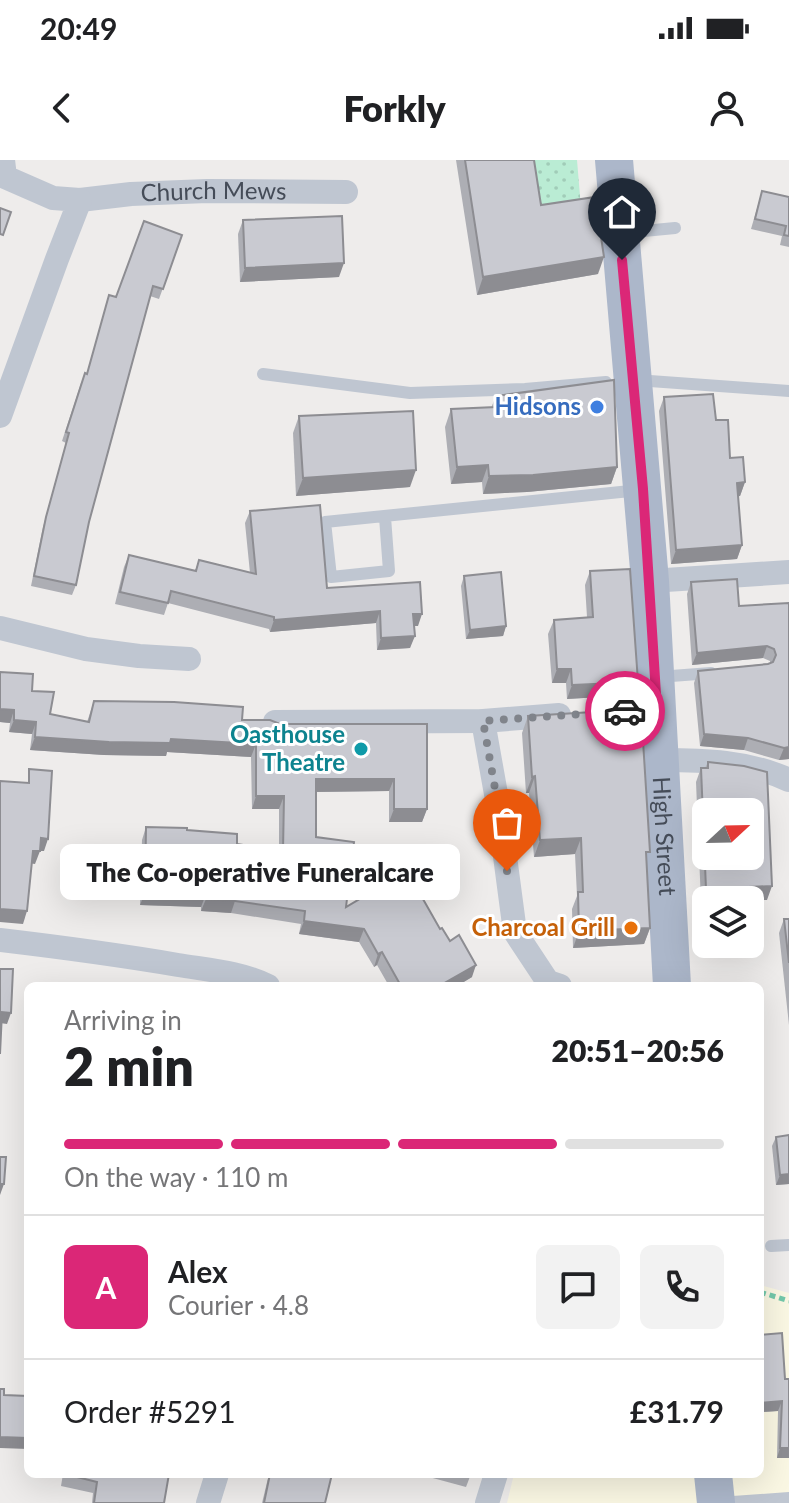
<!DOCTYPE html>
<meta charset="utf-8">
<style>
body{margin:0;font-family:Lato,sans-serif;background:#f2f2f2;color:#202124;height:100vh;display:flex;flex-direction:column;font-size:30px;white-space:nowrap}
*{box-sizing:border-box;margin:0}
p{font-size:26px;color:#757577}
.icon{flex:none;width:44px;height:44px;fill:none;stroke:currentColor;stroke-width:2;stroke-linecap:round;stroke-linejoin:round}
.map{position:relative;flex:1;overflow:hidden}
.sheet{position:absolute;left:24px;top:822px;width:740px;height:496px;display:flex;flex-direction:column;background:#fff;border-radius:12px;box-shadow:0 8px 32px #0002}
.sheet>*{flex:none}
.needle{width:52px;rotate:68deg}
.controls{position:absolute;left:692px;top:638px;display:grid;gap:16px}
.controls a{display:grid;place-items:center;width:72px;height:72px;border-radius:12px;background:#fff;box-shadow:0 8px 32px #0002;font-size:40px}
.pin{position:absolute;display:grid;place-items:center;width:68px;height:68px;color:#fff;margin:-82px -34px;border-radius:50% 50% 50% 0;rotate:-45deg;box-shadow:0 0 8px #0007}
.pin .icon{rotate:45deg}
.courier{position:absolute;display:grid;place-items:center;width:80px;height:80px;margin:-40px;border:6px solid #db2777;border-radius:50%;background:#fff;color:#222;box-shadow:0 2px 10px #0007}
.bubble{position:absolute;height:56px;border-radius:12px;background:#fff;box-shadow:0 8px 32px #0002;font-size:26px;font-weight:800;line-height:56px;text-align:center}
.headline em{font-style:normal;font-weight:800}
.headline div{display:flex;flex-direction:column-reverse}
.headline{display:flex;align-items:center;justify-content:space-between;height:136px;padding:0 40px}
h1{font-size:52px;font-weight:800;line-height:60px}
.bar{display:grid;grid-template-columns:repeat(4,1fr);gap:12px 8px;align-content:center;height:96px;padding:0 40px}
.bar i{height:10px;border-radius:6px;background:#e0e0e0}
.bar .on{background:#db2777}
.bar p{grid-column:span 4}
.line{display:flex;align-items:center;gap:20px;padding:0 40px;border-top:2px solid #e0e0e0}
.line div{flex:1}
.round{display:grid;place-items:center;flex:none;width:84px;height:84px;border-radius:12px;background:#f2f2f2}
.status{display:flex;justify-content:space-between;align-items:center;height:56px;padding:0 40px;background:#fff;direction:ltr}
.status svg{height:22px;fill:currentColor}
header{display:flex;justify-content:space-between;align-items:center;height:104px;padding:0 40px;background:#fff;font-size:36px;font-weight:800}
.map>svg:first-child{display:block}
</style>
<div class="status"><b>20:49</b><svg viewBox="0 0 49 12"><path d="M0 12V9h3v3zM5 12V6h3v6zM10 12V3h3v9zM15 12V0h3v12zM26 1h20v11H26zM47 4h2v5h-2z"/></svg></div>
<header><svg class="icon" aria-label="back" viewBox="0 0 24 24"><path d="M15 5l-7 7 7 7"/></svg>Forkly<svg class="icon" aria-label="person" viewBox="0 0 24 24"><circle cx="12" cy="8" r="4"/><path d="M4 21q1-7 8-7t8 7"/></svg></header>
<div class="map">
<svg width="789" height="1343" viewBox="0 0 789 1343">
<defs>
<pattern id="green-dots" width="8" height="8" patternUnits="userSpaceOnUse" patternTransform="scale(2)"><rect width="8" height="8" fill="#baecd4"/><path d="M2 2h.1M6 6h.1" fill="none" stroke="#a1ccb8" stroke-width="1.8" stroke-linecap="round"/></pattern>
</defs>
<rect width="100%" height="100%" fill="#eeeceb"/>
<path fill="#faf7e3" d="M760,1125l29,8v210h-282l7,-29h246z"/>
<path fill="url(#green-dots)" d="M519,0h58l4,48h-55z"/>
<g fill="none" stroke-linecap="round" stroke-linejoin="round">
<path stroke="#73c8aa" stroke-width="5" stroke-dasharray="6 4" stroke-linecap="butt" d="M760,1132l29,9"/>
<g stroke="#bfc6d1" stroke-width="12">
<path d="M623,73l52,-5"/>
<path d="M263,214l147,19 115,-4 81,-7"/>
<path d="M636,220l153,11"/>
<path d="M385,357l4,54 -58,6 -6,-55 315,-32"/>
<path d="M658,517l53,-4"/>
<path d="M771,1086l18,-1"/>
<path d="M719,1343l70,-5"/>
</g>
<g stroke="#bfc6d1" stroke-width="24">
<path id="s1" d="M80,40l51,-6 76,-3 139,1"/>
<path d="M0,256l57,-157 23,-59 -27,-2 -48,-21 -2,-17"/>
<path d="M650,421l139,-9"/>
<path d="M0,468l86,21 53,7 50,3"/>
<path d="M483,561l16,90 16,121 33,50 12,4"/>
<path d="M275,562l208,-1 76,-6"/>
<path d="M660,600c44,0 88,1 129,20"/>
<path d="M0,780c59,7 119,15 178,25 30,5 63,7 90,21"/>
<path d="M208,1343l9,-29"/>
<path d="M487,1343l9,-29"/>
</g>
<g stroke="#acb7ca" stroke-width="38">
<path id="s2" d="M614,0l36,421 22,405"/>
<path d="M713,1314l3,29"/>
</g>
</g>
<g fill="#adaeb4">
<path d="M456,0h78l7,45 57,69 -121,21z"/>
<path d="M762,31l27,6v50l-9,-2 2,-9 -31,-7z"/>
<path d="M243,60l96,57 -99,5 -2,-48z"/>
<path d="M182,75l-23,64 -9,-3 -61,226 -13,63 -4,10 -41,-9 12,-59 23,-84 -4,-2 19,-58 6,-9 22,-79 7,2z"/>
<path d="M496,236l121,71 -6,17 -84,8 -44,2 -1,-12 -31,2 -6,-57 6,-18 40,-1z"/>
<path d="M664,237l66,61 15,24 -5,14h-2l4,49 -5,14 -66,5 -12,-153z"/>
<path d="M299,256l111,71 -114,9 -3,-63z"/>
<path d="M250,351l77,77 91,38h-4l-4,22 -33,2 -1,-27 -106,9 -1,-3 -101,-26 -4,12 -49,-11 9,-37 5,-12 66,16 4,-11 51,13 -5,-50z"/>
<path d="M590,411l48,111 -5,13 -66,4 -1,-16h-14l-4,-49 6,-14 33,-3 -2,-32z"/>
<path d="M464,416l42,50 -3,10 -37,3 -5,-53z"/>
<path d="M691,422l48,24 50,-3v156l-10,1 -35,-10 -44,-4 -6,-63 4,-12 72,-8v-2l-7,-3 -71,7 -5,-71z"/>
<path d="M0,512l32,19 18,23 37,8 7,-21 186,23h147v85l-5,13h-33v-31l-73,1v45l30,70 94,22 32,48 -15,9h-68l-12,-21 -3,2 -15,-25 -60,-8 2,-10 -70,-11 -30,-2v-4l-61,-2 2,-65 4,-13 41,3 50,14 42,6v-41h-27l-1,-52 -84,-5 -1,4 -62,-1 -74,-5 2,-16 -23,-2 1,-9 -10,-1z"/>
<path d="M528,556l118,145 4,67 -6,16 -71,4 -1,-39 5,-13 -2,-42 -41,3 -5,-64h-3l-4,-60z"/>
<path d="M708,602l59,138h-61v3h-5l-5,-121 5,-14h4z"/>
<path d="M784,759h5v106l-10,-92z"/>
<path d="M789,975v49l-13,1 -4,-39 4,-9z"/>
<path d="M760,1175l25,44h4v79h-12l1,-47 -18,1z"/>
<path d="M63,1314h106l-5,29h-72l1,-10 -32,-7z"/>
<path d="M269,1314h63l-7,29h-63z"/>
<path d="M430,1314h41l-5,13 -37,-10z"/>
</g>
<g fill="#8d8d92">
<path d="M604,97l-6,17 -121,21 6,-18z"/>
<path d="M344,103l-5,14 -99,5 5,-14z"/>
<path d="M488,305l-6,17 -31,2 6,-17z"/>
<path d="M617,307l-6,17 -84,8 -44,2 6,-18z"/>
<path d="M416,310l-6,17 -114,9 7,-18z"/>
<path d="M745,322l-5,14 -8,1 5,-14z"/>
<path d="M742,385l-5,14 -66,5 5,-14z"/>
<path d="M380,451l-4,12 -106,9 4,-12z"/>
<path d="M413,454h9l-4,12h-9z"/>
<path d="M506,466l-3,10 -37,3 4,-9z"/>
<path d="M415,476l-5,12 -33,2 4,-12z"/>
<path d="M767,486l-4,12 -71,7 5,-12z"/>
<path d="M557,509h14l-5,14h-14z"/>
<path d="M638,522l-5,13 -66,4 5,-14z"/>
<path d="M0,549l14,1 -4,13 -10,-1z"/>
<path d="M14,560l22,2 -4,12 -23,-2z"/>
<path d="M704,574l44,4 -4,12 -44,-4z"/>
<path d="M35,577l136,2 85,5 -5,13 -84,-5 -1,4 -62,-1 -74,-5z"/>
<path d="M789,587v12l-10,1 5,-12z"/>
<path d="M535,616l-6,17h-3l6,-16z"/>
<path d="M316,619h78l-5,12 -78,1z"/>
<path d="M256,636h28l-5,13h-27z"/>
<path d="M394,649h33l-5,13h-33z"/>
<path d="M41,678l7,1 -4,12h-8z"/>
<path d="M581,678l-6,16 -41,3 6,-17z"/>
<path d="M33,691h7l-5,13 -7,-1z"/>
<path d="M772,726l-5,14h-61v3h-5l5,-14z"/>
<path d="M145,733l61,1 -5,13 -61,-2z"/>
<path d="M206,739l29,2 -4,12 -30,-2z"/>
<path d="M0,749l27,2 -4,13 -23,-2z"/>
<path d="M304,761l60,8 -5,13 -60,-8z"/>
<path d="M650,768l-6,16 -71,4 6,-17z"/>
<path d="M382,792l-5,13 -3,2 4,-13z"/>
<path d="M476,805l-4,12 -15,9h-18z"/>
<path d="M2,852l9,1 -4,11 -7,-1z"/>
<path d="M789,1014v10l-13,1 4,-10z"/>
<path d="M0,1024h4l-4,11z"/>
<path d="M782,1241l-4,10 -18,1v-9z"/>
<path d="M0,1277l28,1v11l-28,-1z"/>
<path d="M780,1288h9v10h-12z"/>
</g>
<g fill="#c9cad1" stroke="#8d8d92" stroke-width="2" fill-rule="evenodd">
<path d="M465,0h69l7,45 54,-8 9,60 -121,20z"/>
<path d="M762,31l27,6v39l-5,-1 2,-9 -31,-7z"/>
<path d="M0,48l11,4 -8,23 -3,-1z"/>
<path d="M342,56l2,47 -99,5 -2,-48z"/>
<path d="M144,61l38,14 -19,54 -10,-3 -64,236 -13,63 -42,-9 12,-59 23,-84 -3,-1 19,-59 2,1 22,-79 7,2z"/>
<path d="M614,220l3,87 -84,8 -44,1 -1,-11 -31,2 -6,-58 45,-2v-11z"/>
<path d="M713,234l3,26h12l2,38 13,-1 2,25 -8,1 5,62 -66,5 -12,-153z"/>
<path d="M413,251l3,59 -113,8 -4,-62z"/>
<path d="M320,345l7,83 93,-6 2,32h-9l2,22 -34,2 -1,-27 -106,9v-3l-103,-26 -3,12 -48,-11 9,-37 67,16 3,-11 57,14 -6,-63z"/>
<path d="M630,409l8,113 -66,3 -1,-16h-14l-3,-49 39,-3 -3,-46z"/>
<path d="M501,412l5,54 -36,4 -6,-54z"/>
<path d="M737,419l2,27 50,-3v144l-5,1 -36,-10 -44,-4 -6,-63 70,-7 5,-2 3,-7 -2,-6 -7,-3 -70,7 -6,-71z"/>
<path d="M0,512l33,2 -1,17 22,1 -4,22 39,8 5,-21 80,1 69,5 -1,13h28l10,4h147v85h-33v-30h-78v58l38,5 -8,65 61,-36 33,58 2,-1 8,13 9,-6 17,30 -37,21h-38l-19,-34 -4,2 -14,-25 -60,-8 1,-10 -70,-10 -29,-2v-5l-61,-1 1,-66 41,1v2l50,4v10l46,7 1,-55h-28v-52l-85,-5 -1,4 -61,-1 -74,-5 1,-15 -22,-2v-10l-14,-1z"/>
<path d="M641,549l9,143h-4l4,76 -71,3 -1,-39h5l-2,-54 -41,2 -5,-64 -3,1 -4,-61z"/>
<path d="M708,602l36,4 23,6 5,114 -66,3 -5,-121h7zM706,652h44v44h-44z"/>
<path d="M29,609l23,2 -4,68 -7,-1 -1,13h-7l-6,60 -27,-2v-128l29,2z"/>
<path d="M784,759h5v44z"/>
<path d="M0,809h13l-2,44 -9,-1 -2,42z"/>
<path d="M789,975v39l-9,1 -4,-38z"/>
<path d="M0,997h6l-2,27h-4z"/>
<path d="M782,1173l3,46h4v69h-9l2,-47 -22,2v-68z"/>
<path d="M0,1229h4v6l24,1v42l-28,-1z"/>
<path d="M65,1314h104l-5,29h-70l3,-21z"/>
<path d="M270,1314h62l-7,29h-61z"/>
</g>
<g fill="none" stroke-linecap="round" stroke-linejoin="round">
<path stroke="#80848b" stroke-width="8" stroke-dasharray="0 14.4" d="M507,711l-8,-60 -16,-90 142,-10"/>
<path stroke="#db2777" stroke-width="10" d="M622,100l21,229 14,221 -32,1"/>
</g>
<circle fill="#3f7fe0" stroke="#fff" stroke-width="3" cx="597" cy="247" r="8"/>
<circle fill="#0f9aa8" stroke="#fff" stroke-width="3" cx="361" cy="589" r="8"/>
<circle fill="#e8710a" stroke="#fff" stroke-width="3" cx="631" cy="768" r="8"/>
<g text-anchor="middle" stroke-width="6" stroke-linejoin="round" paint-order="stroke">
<g font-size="24" fill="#454c58" stroke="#fff">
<text dy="8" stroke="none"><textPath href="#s1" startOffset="134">Church Mews</textPath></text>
<text dy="8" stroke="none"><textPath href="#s2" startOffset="678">High Street</textPath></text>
</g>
<g font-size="24" font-weight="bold" fill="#366cbe" stroke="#fff" text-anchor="end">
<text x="581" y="255">Hidsons</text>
</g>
<g font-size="24" font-weight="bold" fill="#0d838f" stroke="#fff" text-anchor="end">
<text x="345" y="583">Oasthouse<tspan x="345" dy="28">Theatre</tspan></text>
</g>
<g font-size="24" font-weight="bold" fill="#c56008" stroke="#fff" text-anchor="end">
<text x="615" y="776">Charcoal Grill</text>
</g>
</g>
</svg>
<div class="controls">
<a><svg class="needle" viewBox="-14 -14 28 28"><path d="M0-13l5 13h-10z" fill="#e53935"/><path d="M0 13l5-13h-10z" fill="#757577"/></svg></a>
<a><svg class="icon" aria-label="layers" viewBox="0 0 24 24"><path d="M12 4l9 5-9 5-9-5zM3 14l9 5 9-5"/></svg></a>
</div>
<div class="pin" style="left:507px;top:711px;background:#ea580c"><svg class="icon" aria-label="bag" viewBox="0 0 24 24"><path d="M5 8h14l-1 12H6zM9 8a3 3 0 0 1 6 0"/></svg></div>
<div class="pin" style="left:622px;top:100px;background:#1f2937"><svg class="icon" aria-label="home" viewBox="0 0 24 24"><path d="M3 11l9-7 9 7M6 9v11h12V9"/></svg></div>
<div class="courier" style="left:625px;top:551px"><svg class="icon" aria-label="car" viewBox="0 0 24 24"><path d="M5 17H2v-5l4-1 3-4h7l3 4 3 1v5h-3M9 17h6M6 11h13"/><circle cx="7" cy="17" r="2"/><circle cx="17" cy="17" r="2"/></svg></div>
<div class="bubble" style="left:60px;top:684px;width:400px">The Co-operative Funeralcare</div>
<section class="sheet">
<div class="headline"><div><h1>2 min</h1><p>Arriving in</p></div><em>20:51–20:56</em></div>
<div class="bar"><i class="on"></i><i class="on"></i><i class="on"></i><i></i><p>On the way · 110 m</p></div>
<div class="line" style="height:144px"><b class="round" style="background:#db2777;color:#fff">A</b><div><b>Alex</b><p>Courier · 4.8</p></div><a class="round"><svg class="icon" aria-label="chat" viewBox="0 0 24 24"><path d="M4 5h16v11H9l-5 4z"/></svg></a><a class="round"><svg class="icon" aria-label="phone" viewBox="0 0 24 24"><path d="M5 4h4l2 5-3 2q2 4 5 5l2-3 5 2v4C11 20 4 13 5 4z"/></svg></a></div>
<div class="line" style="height:104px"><div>Order #5291</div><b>£31.79</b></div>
</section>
</div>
